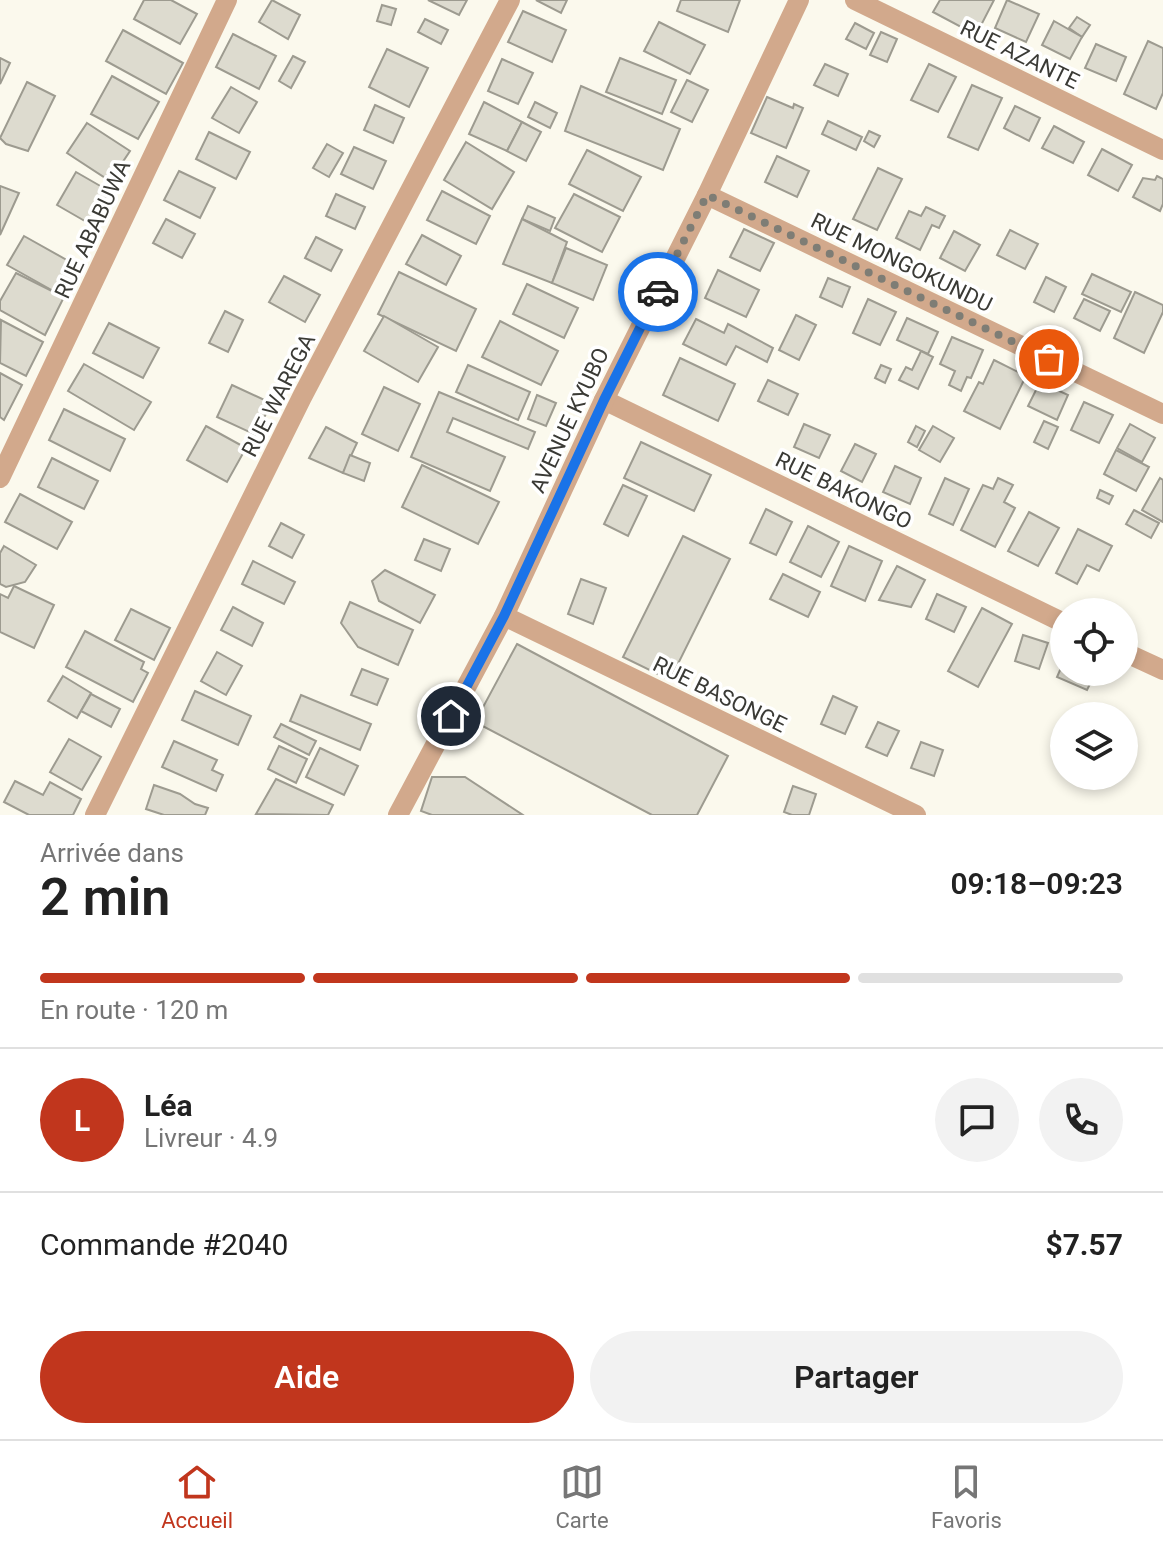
<!DOCTYPE html>
<html lang="fr">
<meta charset="utf-8">
<style>
body{margin:0;font-family:Roboto,sans-serif;background:#f2f2f2;color:#222;height:100vh;display:flex;flex-direction:column;font-size:30px;white-space:nowrap}
*{box-sizing:border-box;margin:0}
p{font-size:26px;color:#767676}
.icon{flex:none;width:44px;height:44px;fill:none;stroke:currentColor;stroke-width:2;stroke-linecap:round;stroke-linejoin:round}
.map{position:relative;height:815px;overflow:hidden}
.drawer{display:flex;flex-direction:column;background:#fff;flex:1}
.drawer>*{flex:none}
.tools{position:absolute;left:1050px;top:598px;display:grid;gap:16px}
.tools a{display:grid;place-items:center;width:88px;height:88px;border-radius:50%;background:#fff;box-shadow:0 4px 12px #0003;font-size:40px}
.pin{position:absolute;display:grid;place-items:center;width:68px;height:68px;color:#fff;margin:-34px;border:4px solid #fff;border-radius:50%;box-shadow:0 2px 8px #0007}
.courier{position:absolute;display:grid;place-items:center;width:80px;height:80px;margin:-40px;border:6px solid #1a73e8;border-radius:50%;background:#fff;color:#222;box-shadow:0 2px 10px #0007}
.overview em{font-style:normal;font-weight:600}
.overview div{display:flex;flex-direction:column-reverse}
.overview{display:flex;align-items:center;justify-content:space-between;height:136px;padding:0 40px}
h1{font-size:52px;font-weight:600;line-height:60px}
.bar{display:grid;grid-template-columns:repeat(4,1fr);gap:12px 8px;align-content:center;height:96px;padding:0 40px}
.bar i{height:10px;border-radius:6px;background:#e0e0e0}
.bar .on{background:#c1361d}
.bar p{grid-column:span 4}
.line{display:flex;align-items:center;gap:20px;padding:0 40px;border-top:2px solid #e0e0e0}
.line div{flex:1}
.round{display:grid;place-items:center;flex:none;width:84px;height:84px;border-radius:42px;background:#f2f2f2}
.primary-button{display:flex;gap:16px;margin-top:auto;padding:16px 40px}
.primary-button a{flex:1;height:92px;border-radius:48px;background:#c1361d;color:#fff;font-size:32px;font-weight:600;line-height:92px;text-align:center}
.primary-button a+a{background:#f2f2f2;color:#222}
.tabs{display:flex;justify-content:space-around;align-items:center;height:112px;border-top:2px solid #e0e0e0;background:#fff;font-size:22px;color:#767676}
.tabs a{display:grid;justify-items:center;gap:4px}
.tabs .on{color:#c1361d}
.map>svg:first-child{display:block}
</style>
<div class="map">
<svg width="1163" height="815" viewBox="0 0 1163 815">
<rect width="100%" height="100%" fill="#fbf9ed"/>
<g fill="#dddbcf" stroke="#9d9b90" stroke-width="2">
<path d="M144,0h27l26,14 -17,30 -46,-25z"/>
<path d="M272,0l28,15 -12,24 -29,-17z"/>
<path d="M428,0h39l-8,15z"/>
<path d="M536,0h31l-6,13z"/>
<path d="M681,0h59l-12,32 -51,-21z"/>
<path d="M940,0h54l-18,35 -43,-23z"/>
<path d="M1007,0l32,14 -13,28 -31,-14z"/>
<path d="M382,5l14,4 -5,16 -14,-4z"/>
<path d="M523,11l43,19 -14,32 -44,-20z"/>
<path d="M1077,17l13,8 -8,12 -13,-9z"/>
<path d="M425,19l23,11 -7,14 -23,-12z"/>
<path d="M1054,21l28,16 -12,22 -28,-14z"/>
<path d="M659,22l46,23 -15,29 -46,-23z"/>
<path d="M855,23l19,10 -8,16 -20,-10z"/>
<path d="M123,30l60,33 -17,31 -60,-33z"/>
<path d="M881,32l16,7 -10,23 -17,-7z"/>
<path d="M233,34l43,22 -17,33 -43,-22z"/>
<path d="M1148,41l15,7v45l-7,16 -32,-15z"/>
<path d="M1096,44l30,13 -10,24 -31,-13z"/>
<path d="M387,49l41,19 -19,39 -40,-20z"/>
<path d="M293,56l12,6 -14,26 -12,-7z"/>
<path d="M0,58l10,5 -10,21z"/>
<path d="M620,58l56,22 -14,34 -56,-22z"/>
<path d="M502,59l31,14 -15,31 -30,-13z"/>
<path d="M825,64l23,10 -10,22 -24,-11z"/>
<path d="M929,64l27,13 -18,35 -27,-12z"/>
<path d="M112,76l47,26 -21,37 -47,-25z"/>
<path d="M687,80l21,10 -16,32 -21,-10z"/>
<path d="M27,82l28,14 -27,55 -22,-7 -6,-6z"/>
<path d="M972,85l30,13 -24,52 -30,-13z"/>
<path d="M581,86l99,43 -17,41 -98,-39z"/>
<path d="M231,87l26,15 -18,31 -27,-15z"/>
<path d="M767,97l26,11 1,-4 9,4 -17,40 -35,-15z"/>
<path d="M484,102l38,20 -15,29 -38,-17z"/>
<path d="M535,102l22,11 -7,15 -22,-11z"/>
<path d="M375,105l29,13 -11,25 -29,-13z"/>
<path d="M1015,106l25,12 -11,23 -25,-13z"/>
<path d="M828,121l34,16 -6,13 -34,-16z"/>
<path d="M522,122l19,10 -15,29 -19,-10z"/>
<path d="M87,123l43,28 -20,30 -43,-28z"/>
<path d="M1054,126l30,16 -11,21 -31,-15z"/>
<path d="M869,131l11,5 -6,11 -10,-6z"/>
<path d="M209,132l41,20 -14,27 -40,-20z"/>
<path d="M466,142l48,30 -22,37 -48,-29z"/>
<path d="M327,144l16,9 -14,24 -16,-9z"/>
<path d="M354,147l32,14 -13,28 -32,-15z"/>
<path d="M1102,149l30,16 -14,26 -30,-16z"/>
<path d="M587,150l54,27 -18,34 -54,-27z"/>
<path d="M777,156l32,15 -12,26 -32,-15z"/>
<path d="M878,168l24,11 -25,51 -24,-11z"/>
<path d="M179,171l36,17 -15,30 -36,-18z"/>
<path d="M76,172l33,19 -19,33 -33,-19z"/>
<path d="M1157,176l6,3v25l-3,7 -27,-14 10,-19 12,2z"/>
<path d="M0,186l19,7 -19,42z"/>
<path d="M442,191l48,25 -14,28 -49,-24z"/>
<path d="M336,194l29,13 -10,22 -29,-13z"/>
<path d="M574,194l46,23 -18,35 -47,-24z"/>
<path d="M528,206l27,12 -5,13 -28,-12z"/>
<path d="M926,207l19,9 -6,12 -7,-3 -12,25 -24,-12 13,-27 12,5z"/>
<path d="M166,219l29,15 -13,24 -29,-15z"/>
<path d="M522,219l45,23 -15,41 -49,-19z"/>
<path d="M744,229l30,14 -14,28 -30,-14z"/>
<path d="M1010,230l28,14 -13,25 -28,-14z"/>
<path d="M954,231l26,14 -15,26 -25,-13z"/>
<path d="M422,235l39,21 -15,29 -40,-21z"/>
<path d="M24,236l57,32 -17,29 -57,-32z"/>
<path d="M316,237l26,13 -11,21 -26,-13z"/>
<path d="M566,248l41,17 -14,35 -41,-17z"/>
<path d="M718,270l41,20 -13,27 -41,-19z"/>
<path d="M399,272l77,37 -20,42 -78,-37z"/>
<path d="M16,273l48,24 -19,38 -45,-25v-9z"/>
<path d="M1092,274l39,18 -10,20 -39,-18z"/>
<path d="M284,276l36,19 -15,27 -36,-20z"/>
<path d="M1046,277l20,10 -12,25 -20,-10z"/>
<path d="M828,278l22,9 -8,20 -22,-10z"/>
<path d="M527,284l51,24 -14,30 -51,-24z"/>
<path d="M1135,292l28,13v7l-19,41 -30,-15z"/>
<path d="M868,299l28,13 -16,33 -27,-12z"/>
<path d="M1084,299l26,12 -10,20 -26,-13z"/>
<path d="M225,311l18,9 -15,32 -19,-9z"/>
<path d="M796,315l20,10 -17,35 -20,-10z"/>
<path d="M384,316l54,31 -20,35 -54,-31z"/>
<path d="M907,318l31,14 -10,22 -31,-14z"/>
<path d="M696,319l28,14 4,-9 45,24 -6,14 -31,-16 -10,19 -43,-21z"/>
<path d="M1,320l42,22 -17,34 -26,-13z"/>
<path d="M500,321l58,30 -17,34 -59,-28z"/>
<path d="M109,323l50,25 -16,30 -50,-25z"/>
<path d="M952,337l31,13 -12,28 -4,-1 -6,14 -12,-6 6,-14 -15,-7z"/>
<path d="M921,351l12,6 -15,32 -19,-9 7,-13 6,3z"/>
<path d="M680,358l55,26 -17,37 -55,-26z"/>
<path d="M994,360l32,16 -26,53 -36,-18 15,-29 4,2z"/>
<path d="M84,364l67,38 -17,28 -66,-39z"/>
<path d="M468,365l62,27 -12,28 -62,-28z"/>
<path d="M881,365l10,4 -6,14 -10,-5z"/>
<path d="M0,373l22,12 -18,35 -4,-3z"/>
<path d="M768,380l30,14 -10,21 -30,-14z"/>
<path d="M1040,382l28,13 -11,25 -29,-14z"/>
<path d="M232,385l39,18 -15,32 -39,-18z"/>
<path d="M384,387l36,17 -22,47 -36,-17z"/>
<path d="M439,392l96,40 -7,17 -75,-31 -6,14 58,25 -15,34 -79,-34z"/>
<path d="M537,395l19,8 -10,23 -18,-7z"/>
<path d="M1084,402l29,13 -14,28 -28,-13z"/>
<path d="M64,409l61,30 -15,32 -61,-31z"/>
<path d="M1044,421l14,6 -10,22 -14,-7z"/>
<path d="M804,424l26,11 -11,23 -25,-11z"/>
<path d="M1130,424l25,14 -13,24 -25,-14z"/>
<path d="M206,426l40,22 -19,34 -40,-22z"/>
<path d="M916,426l9,5 -8,16 -9,-5z"/>
<path d="M933,426l21,12 -14,24 -21,-12z"/>
<path d="M326,427l31,16 -14,30 -34,-15z"/>
<path d="M641,442l70,33 -17,36 -70,-33z"/>
<path d="M855,444l21,10 -14,28 -21,-11z"/>
<path d="M1116,450l33,17 -13,24 -32,-17z"/>
<path d="M350,455l20,8 -6,18 -21,-8z"/>
<path d="M52,458l46,23 -14,28 -46,-22z"/>
<path d="M422,465l77,37 -21,42 -76,-37z"/>
<path d="M895,466l26,12 -11,26 -27,-12z"/>
<path d="M945,478l24,11 -16,36 -24,-11z"/>
<path d="M998,478l15,7 -9,17 11,6 -20,39 -34,-17 22,-45 10,4z"/>
<path d="M1160,478l3,2v42l-21,-12z"/>
<path d="M623,485l24,11 -19,40 -24,-12z"/>
<path d="M1100,490l13,6 -4,8 -12,-6z"/>
<path d="M20,494l52,28 -15,27 -52,-27z"/>
<path d="M766,509l26,13 -16,33 -26,-12z"/>
<path d="M1134,510l25,13 -8,15 -25,-14z"/>
<path d="M1029,512l30,16 -21,38 -30,-15z"/>
<path d="M281,523l23,12 -12,23 -23,-12z"/>
<path d="M808,526l31,16 -18,35 -31,-15z"/>
<path d="M1078,529l34,17 -13,25 -12,-6 -10,19 -21,-11z"/>
<path d="M683,536l47,23 -60,121 -47,-23z"/>
<path d="M424,539l26,10 -9,22 -26,-11z"/>
<path d="M4,546l32,19 -11,17 -19,5 -6,-3v-31z"/>
<path d="M849,546l33,15 -17,40 -34,-15z"/>
<path d="M253,561l42,21 -11,22 -42,-20z"/>
<path d="M897,566l28,14 -14,27 -32,-7z"/>
<path d="M385,570l50,25 -15,28 -41,-22 -7,-20z"/>
<path d="M783,574l37,18 -12,25 -38,-18z"/>
<path d="M581,579l25,9 -13,36 -25,-10z"/>
<path d="M14,586l40,19 -20,43 -34,-16v-38l8,4z"/>
<path d="M937,594l29,13 -12,25 -28,-13z"/>
<path d="M350,602l63,28 -15,35 -40,-18 -17,-24z"/>
<path d="M233,607l30,16 -11,23 -31,-16z"/>
<path d="M982,608l30,16 -34,63 -30,-16z"/>
<path d="M131,609l39,19 -16,32 -39,-20z"/>
<path d="M85,631l59,31 -3,7 7,4 -15,29 -67,-35z"/>
<path d="M1023,635l25,8 -9,26 -24,-8z"/>
<path d="M517,644l211,112 -31,59h-45l-177,-93z"/>
<path d="M217,652l25,14 -16,29 -25,-14z"/>
<path d="M1064,661v11h32l-9,18 -30,-13z"/>
<path d="M362,669l26,10 -11,26 -26,-10z"/>
<path d="M63,676l28,17 -14,25 -29,-17z"/>
<path d="M195,691l56,25 -13,29 -56,-25z"/>
<path d="M91,694l29,15 -9,18 -30,-16z"/>
<path d="M301,695l70,29 -11,26 -70,-29z"/>
<path d="M833,696l24,11 -12,27 -24,-10z"/>
<path d="M878,722l21,9 -12,25 -21,-9z"/>
<path d="M281,724l35,17 -7,14 -35,-18z"/>
<path d="M69,739l32,18 -19,33 -32,-18z"/>
<path d="M174,741l43,19 -5,10 11,5 -7,16 -54,-24z"/>
<path d="M921,742l22,8 -9,26 -23,-8z"/>
<path d="M279,746l28,13 -11,24 -28,-14z"/>
<path d="M320,748l38,18 -14,29 -38,-18z"/>
<path d="M432,777h33l58,38h-91l-11,-4z"/>
<path d="M276,779l57,26 -5,10 -72,-1z"/>
<path d="M15,781l28,14 7,-13 31,17 -8,16h-44l-25,-13z"/>
<path d="M154,785l26,9 15,10 13,4 -3,7h-41l-18,-6z"/>
<path d="M793,786l23,8 -7,21h-17l-8,-3z"/>
</g>
<g fill="none" stroke-linecap="round" stroke-linejoin="round">
<g stroke="#d2a98c" stroke-width="20">
<path d="M855,0l308,150"/>
<path d="M707,195l456,219"/>
<path d="M604,400l460,223"/>
<path d="M0,478l227,-478"/>
<path d="M504,616l412,199"/>
<path d="M1124,652l39,18"/>
<path d="M95,815l207,-418 208,-397"/>
<path d="M398,815l106,-199 100,-216 103,-205 92,-195"/>
</g>
</g>
<g fill="none" stroke-linecap="round" stroke-linejoin="round">
<path stroke="#7e7d75" stroke-width="8" stroke-dasharray="0 14.4" d="M658,292l49,-97 342,164"/>
<path stroke="#1a73e8" stroke-width="10" d="M451,716l53,-100 100,-216 54,-108"/>
</g>
<g text-anchor="middle" stroke-width="7" stroke-linejoin="round" paint-order="stroke">
<g font-size="22" fill="#3a3a35" stroke="#fff">
<text transform="translate(1020 54) rotate(26)" y="8">RUE AZANTE</text>
<text transform="translate(92 229) rotate(-65)" y="8">RUE ABABUWA</text>
<text transform="translate(902 262) rotate(26)" y="8">RUE MONGOKUNDU</text>
<text transform="translate(278 395) rotate(-63)" y="8">RUE WAREGA</text>
<text transform="translate(569 420) rotate(-65)" y="8">AVENUE KYUBO</text>
<text transform="translate(844 490) rotate(26)" y="8">RUE BAKONGO</text>
<text transform="translate(720 694) rotate(26)" y="8">RUE BASONGE</text>
</g>
</g>
</svg>
<div class="tools">
<a><svg class="icon" aria-label="locate" viewBox="0 0 24 24"><circle cx="12" cy="12" r="6"/><path d="M12 2v4M12 18v4M2 12h4M18 12h4"/></svg></a>
<a><svg class="icon" aria-label="layers" viewBox="0 0 24 24"><path d="M12 4l9 5-9 5-9-5zM3 14l9 5 9-5"/></svg></a>
</div>
<div class="pin" style="left:1049px;top:359px;background:#ea580c"><svg class="icon" aria-label="bag" viewBox="0 0 24 24"><path d="M5 8h14l-1 12H6zM9 8a3 3 0 0 1 6 0"/></svg></div>
<div class="pin" style="left:451px;top:716px;background:#1f2937"><svg class="icon" aria-label="home" viewBox="0 0 24 24"><path d="M3 11l9-7 9 7M6 9v11h12V9"/></svg></div>
<div class="courier" style="left:658px;top:292px"><svg class="icon" aria-label="car" viewBox="0 0 24 24"><path d="M5 17H2v-5l4-1 3-4h7l3 4 3 1v5h-3M9 17h6M6 11h13"/><circle cx="7" cy="17" r="2"/><circle cx="17" cy="17" r="2"/></svg></div>
</div>
<section class="drawer">
<div class="overview"><div><h1>2 min</h1><p>Arrivée dans</p></div><em>09:18–09:23</em></div>
<div class="bar"><i class="on"></i><i class="on"></i><i class="on"></i><i></i><p>En route · 120 m</p></div>
<div class="line" style="height:144px"><b class="round" style="background:#c1361d;color:#fff">L</b><div><b>Léa</b><p>Livreur · 4.9</p></div><a class="round"><svg class="icon" aria-label="chat" viewBox="0 0 24 24"><path d="M4 5h16v11H9l-5 4z"/></svg></a><a class="round"><svg class="icon" aria-label="phone" viewBox="0 0 24 24"><path d="M5 4h4l2 5-3 2q2 4 5 5l2-3 5 2v4C11 20 4 13 5 4z"/></svg></a></div>
<div class="line" style="height:104px"><div>Commande #2040</div><b>$7.57</b></div>
<div class="primary-button"><a>Aide</a><a>Partager</a></div>
</section>
<nav class="tabs">
<a class="on"><svg class="icon" aria-label="home" viewBox="0 0 24 24"><path d="M3 11l9-7 9 7M6 9v11h12V9"/></svg>Accueil</a>
<a><svg class="icon" aria-label="map" viewBox="0 0 24 24"><path d="M3 6l6-2 6 2 6-2v14l-6 2-6-2-6 2zM9 4v14M15 6v14"/></svg>Carte</a>
<a><svg class="icon" aria-label="saved" viewBox="0 0 24 24"><path d="M7 4h10v16l-5-4-5 4z"/></svg>Favoris</a>
</nav>
